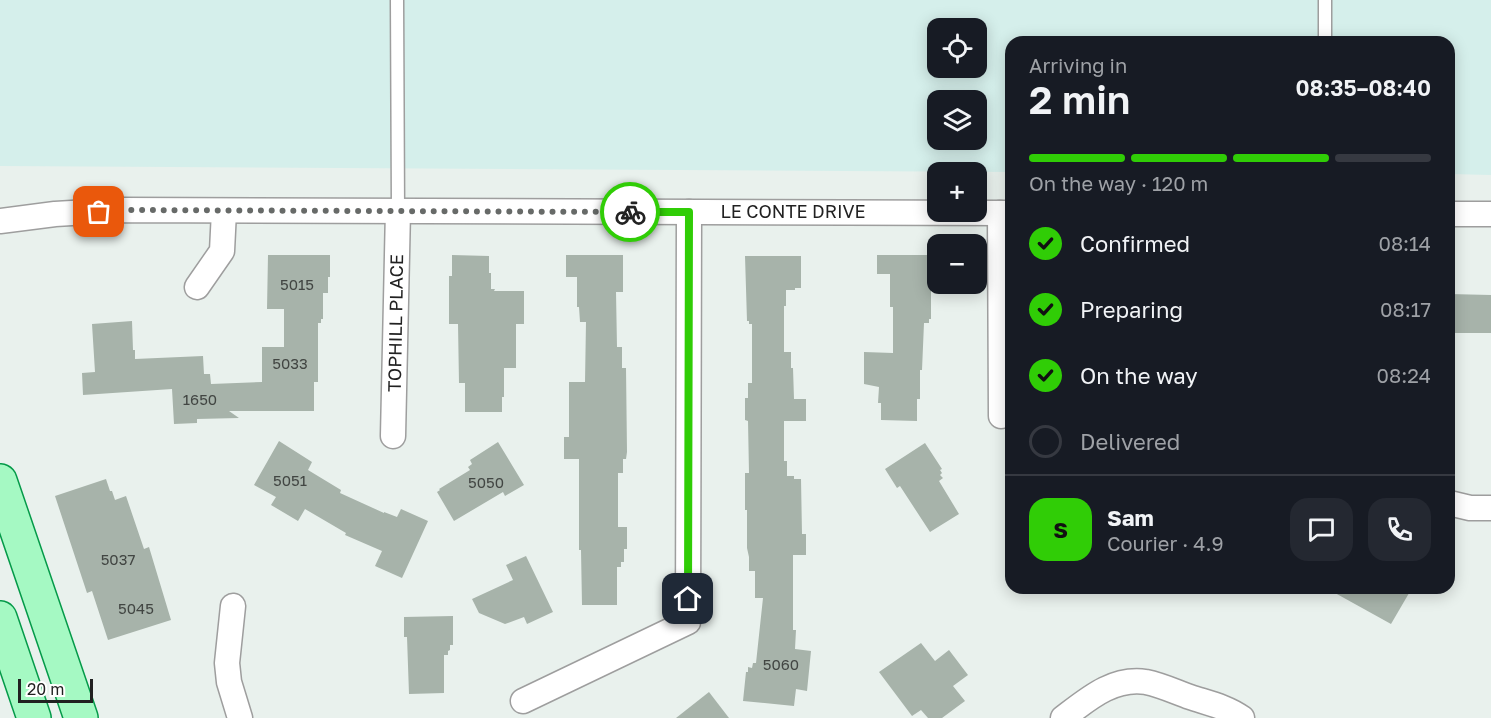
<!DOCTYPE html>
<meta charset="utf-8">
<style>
body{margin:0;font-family:"Golos Text",sans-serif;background:#242831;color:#f1f3f6;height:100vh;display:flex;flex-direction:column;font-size:22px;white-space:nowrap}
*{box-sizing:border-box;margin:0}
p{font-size:20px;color:#9ea1a6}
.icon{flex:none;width:33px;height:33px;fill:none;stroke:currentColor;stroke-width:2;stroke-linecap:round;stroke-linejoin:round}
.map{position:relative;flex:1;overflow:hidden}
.sheet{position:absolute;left:1005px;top:36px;width:450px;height:558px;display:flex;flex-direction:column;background:#171b24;border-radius:18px;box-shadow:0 3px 15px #0003}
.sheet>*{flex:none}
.tools{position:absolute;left:927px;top:18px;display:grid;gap:12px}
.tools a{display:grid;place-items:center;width:60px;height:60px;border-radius:12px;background:#171b24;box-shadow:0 3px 15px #0003;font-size:30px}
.scale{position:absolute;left:18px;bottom:15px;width:75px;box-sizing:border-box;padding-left:6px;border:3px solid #212121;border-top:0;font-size:16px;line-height:21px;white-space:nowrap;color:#212121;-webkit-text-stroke:4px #fff;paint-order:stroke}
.pin{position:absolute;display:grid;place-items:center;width:51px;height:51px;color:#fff;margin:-26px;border-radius:12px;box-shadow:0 3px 9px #0006}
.courier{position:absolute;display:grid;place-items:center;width:60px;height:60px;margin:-30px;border:4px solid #30cd06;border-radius:50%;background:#fff;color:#222;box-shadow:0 2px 8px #0007}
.headline em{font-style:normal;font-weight:600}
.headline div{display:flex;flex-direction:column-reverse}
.headline{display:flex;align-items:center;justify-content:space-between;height:102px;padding:0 24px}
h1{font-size:39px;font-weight:600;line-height:45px}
.bar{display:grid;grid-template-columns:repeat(4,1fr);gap:9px 6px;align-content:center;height:72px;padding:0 24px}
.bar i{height:8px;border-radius:4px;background:#363941}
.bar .current{background:#30cd06}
.bar p{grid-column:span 4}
.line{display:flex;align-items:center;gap:15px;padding:0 24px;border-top:2px solid #363941}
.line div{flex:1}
.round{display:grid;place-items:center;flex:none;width:63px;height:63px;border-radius:18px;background:#242831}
ol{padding:0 24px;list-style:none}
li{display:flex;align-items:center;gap:18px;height:66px}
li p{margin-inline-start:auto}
li .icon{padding:6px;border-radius:50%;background:#30cd06;color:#111;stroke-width:4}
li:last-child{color:#9ea1a6}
li i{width:33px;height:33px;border:3px solid #363941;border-radius:50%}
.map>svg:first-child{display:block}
</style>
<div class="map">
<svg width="1491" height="718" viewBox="0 0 1491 718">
<rect width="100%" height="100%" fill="#e9f1ed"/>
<path fill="#d5efeb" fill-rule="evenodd" d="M0,0h1491v175l-42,-1v-132h-438v130l-1011,-6zM938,28h38v40h-38zM938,100h38v40h-38z"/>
<g fill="#a7b3aa">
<path d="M268,255h62v22h-2v16h-5v26h-2v4h-3v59h-4v29h-85l10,7 -42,1v4l-23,1 -2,-35 -89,6 -1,-22 13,-1 -3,-48 40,-3 1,29h2v9l68,-3 1,18h6l1,10 51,-2v-35h22v-38h-17z"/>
<path d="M452,255l37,1v17h2v16h4l-1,2h30v33h-8v44h-12v29h-2v15h-37v-29h-6l-1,-59h-9v-48h3z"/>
<path d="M566,255h57v37h-7l1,55h5v21h4l1,84 -1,7h-3v14h-5v54h9v22h-3v13h-3v5h-4v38h-35l-1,-55h-2v-91h-15v-22h5v-55h16l1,-60h-6l-1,-15h-2v-30h-11z"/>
<path d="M877,255h60l-1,35h-5v29h-2v4h-5l-2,47h-2v29h-3v22l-36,-1v-17h-3l1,-16 -15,-3v-32l29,1v-46h-3v-33h-13z"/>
<path d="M745,256h56v32h-6v2h-9v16h-2v46h7v16h2l1,31h12v22h-22v40h3v15h7v3h7l1,55h4v21h-13v75h3l-1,19 16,2 -4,40 -11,-2 -2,17 -51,-5 3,-29h2v-5l4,1 1,-5h3l7,-65h-8v-27h-6v-14l-2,-9v-38h-2v-37h4l-1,-52 -3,-1v-22h3v-15h4v-59h-3v-3h-2z"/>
<path d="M1449,294l42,1v38h-42z"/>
<path d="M279,441l33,21 -4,8 33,20 -1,3 44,20v-1l13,5 4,-8 27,12 -26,57 -27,-12 7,-15 -37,-16 1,-2 -41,-24 -7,12 -27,-16 5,-8 -22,-12z"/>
<path d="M498,442l26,43 -19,11 -2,-4 -49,29 -17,-29 3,-2 -1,-1 31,-19 -2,-3 4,-3 -2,-4z"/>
<path d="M925,443l17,26 -2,1 2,3 -2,2 3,3 -4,3 20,33 -29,18 -30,-46 -3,2 -12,-19z"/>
<path d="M106,479l4,12h2l3,9 11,-4 18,53 5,-2 22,73 -63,20 -16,-49 -5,2 -32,-97z"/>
<path d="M526,556l27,56 -26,12 -3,-7 -19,7 -26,-11 -7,-14 41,-19 -7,-15z"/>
<path d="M1326,588h86l-21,36z"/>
<path d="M453,616v29h-3v5l-2,1v4h-4v38l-35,1 -2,-57h-3v-20z"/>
<path d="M921,643l14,18 14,-11 19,25 -15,11 12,15 -23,17h-14l-7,-8 -9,6 -33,-44z"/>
<path d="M709,692l20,26h-53z"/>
</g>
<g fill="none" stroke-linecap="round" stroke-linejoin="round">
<g stroke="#9e9e9e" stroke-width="15">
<g id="lane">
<path d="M397,0l1,210"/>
<path d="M1325,42v-42"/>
</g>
</g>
<g stroke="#9e9e9e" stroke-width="27">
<g id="street">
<path d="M1000,213l1,203"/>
<path d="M1449,214h42"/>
<path d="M0,221l55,-7 67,-4 889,3"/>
<path d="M197,287l25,-36 2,-40"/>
<path d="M393,436l5,-226"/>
<path d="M1449,503l21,5h21"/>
<path d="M233,606l-6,57 2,19 11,36"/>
<path d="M523,701l165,-79 1,-410"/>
<path d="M1063,718c25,-19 50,-41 83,-36 15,3 30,10 44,15 18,6 37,10 52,21"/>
</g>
</g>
<g stroke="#059a49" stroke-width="36">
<g id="primary">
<path d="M0,481l81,237"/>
<path d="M0,618l34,100"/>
</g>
</g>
<use href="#lane" stroke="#fff" stroke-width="12"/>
<use href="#street" stroke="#fff" stroke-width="24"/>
<use href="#primary" stroke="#a5f9c3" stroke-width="33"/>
</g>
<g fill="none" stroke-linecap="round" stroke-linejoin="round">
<path stroke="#676a68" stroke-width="6" stroke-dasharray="0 10.8" d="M99,212l23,-2 508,2"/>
<path stroke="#30cd06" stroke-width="8" d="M630,212h59l-1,387"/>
</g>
<g text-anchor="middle" stroke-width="4.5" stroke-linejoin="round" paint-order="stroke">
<g font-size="15" fill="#424643">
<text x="297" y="290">5015</text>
<text x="290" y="369">5033</text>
<text x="200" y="405">1650</text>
<text x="290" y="486">5051</text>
<text x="486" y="488">5050</text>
<text x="118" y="565">5037</text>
<text x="136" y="614">5045</text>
<text x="781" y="670">5060</text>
</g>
<g font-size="18" fill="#212121" stroke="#fff">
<text x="793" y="218">LE CONTE DRIVE</text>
<text transform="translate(396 323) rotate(-89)" y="6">TOPHILL PLACE</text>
</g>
</g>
</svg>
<div class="tools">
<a><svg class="icon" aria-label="locate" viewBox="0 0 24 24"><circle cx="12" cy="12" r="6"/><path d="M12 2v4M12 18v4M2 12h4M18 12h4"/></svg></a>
<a><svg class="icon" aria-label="layers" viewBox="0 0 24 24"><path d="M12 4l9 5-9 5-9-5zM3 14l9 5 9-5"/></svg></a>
<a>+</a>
<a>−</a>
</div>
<div class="scale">20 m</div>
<div class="pin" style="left:99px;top:212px;background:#ea580c"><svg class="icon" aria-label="bag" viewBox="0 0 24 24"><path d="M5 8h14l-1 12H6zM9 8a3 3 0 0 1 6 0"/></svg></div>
<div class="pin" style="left:688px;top:599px;background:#1f2937"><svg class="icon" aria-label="home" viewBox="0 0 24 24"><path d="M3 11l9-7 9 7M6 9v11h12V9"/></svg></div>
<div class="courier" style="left:630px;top:212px"><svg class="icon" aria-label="bike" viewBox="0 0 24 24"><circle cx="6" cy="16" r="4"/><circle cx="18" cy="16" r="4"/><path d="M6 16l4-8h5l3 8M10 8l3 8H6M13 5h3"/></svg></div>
<section class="sheet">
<div class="headline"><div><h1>2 min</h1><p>Arriving in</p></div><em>08:35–08:40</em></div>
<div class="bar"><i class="current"></i><i class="current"></i><i class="current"></i><i></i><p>On the way · 120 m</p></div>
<ol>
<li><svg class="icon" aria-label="check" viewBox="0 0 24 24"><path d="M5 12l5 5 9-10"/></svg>Confirmed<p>08:14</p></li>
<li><svg class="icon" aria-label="check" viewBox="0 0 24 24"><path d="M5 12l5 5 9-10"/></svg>Preparing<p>08:17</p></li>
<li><svg class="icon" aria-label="check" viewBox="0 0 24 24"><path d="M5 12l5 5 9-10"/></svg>On the way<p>08:24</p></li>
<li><i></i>Delivered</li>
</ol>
<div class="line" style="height:108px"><b class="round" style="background:#30cd06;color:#111">S</b><div><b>Sam</b><p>Courier · 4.9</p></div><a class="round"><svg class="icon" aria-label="chat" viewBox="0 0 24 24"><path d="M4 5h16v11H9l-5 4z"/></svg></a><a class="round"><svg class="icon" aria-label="phone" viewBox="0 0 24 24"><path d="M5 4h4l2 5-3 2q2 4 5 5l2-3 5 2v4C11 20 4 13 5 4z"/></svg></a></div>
</section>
</div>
